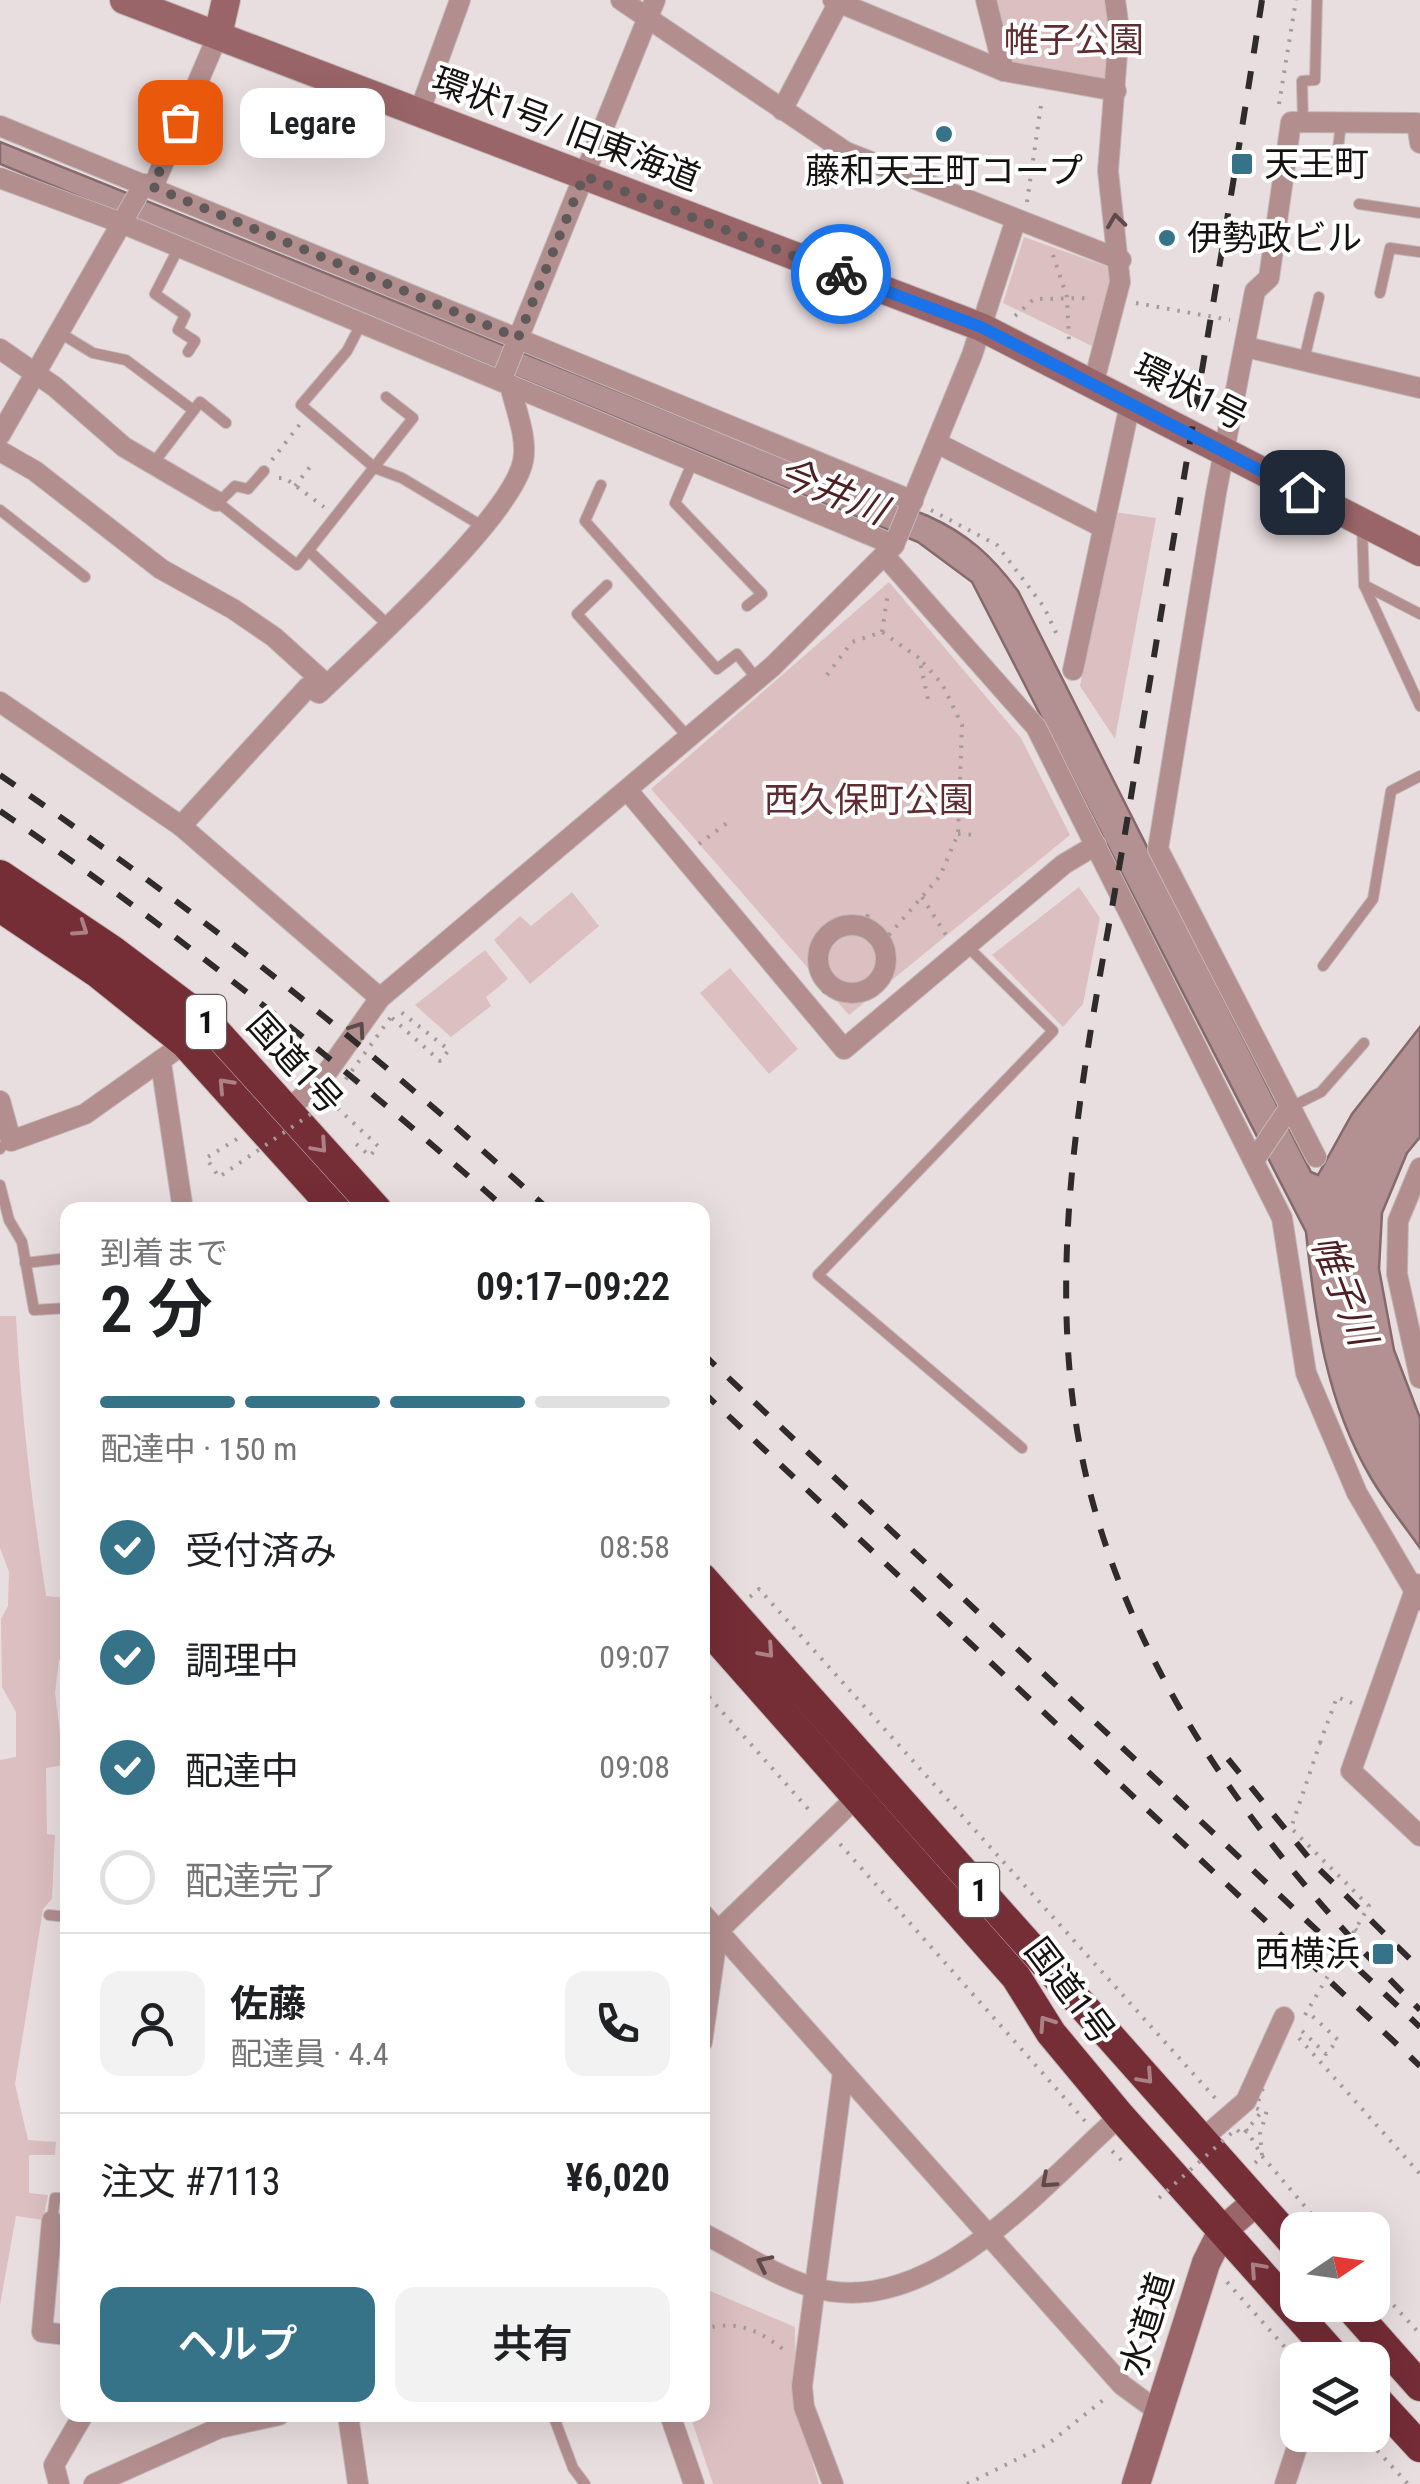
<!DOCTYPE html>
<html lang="ja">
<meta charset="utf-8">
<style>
body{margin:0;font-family:"Roboto Condensed","Noto Sans JP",sans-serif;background:#f2f2f2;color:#202124;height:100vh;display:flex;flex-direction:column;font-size:38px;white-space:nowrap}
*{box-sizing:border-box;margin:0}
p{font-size:32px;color:#757577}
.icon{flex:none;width:55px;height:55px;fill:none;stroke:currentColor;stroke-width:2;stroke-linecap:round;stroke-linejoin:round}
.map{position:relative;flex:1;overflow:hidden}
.drawer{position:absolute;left:60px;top:1202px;width:650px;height:1220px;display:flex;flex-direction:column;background:#fff;border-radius:20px;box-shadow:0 10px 40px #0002}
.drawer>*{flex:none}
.needle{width:65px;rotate:77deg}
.controls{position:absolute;left:1280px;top:2212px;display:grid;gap:20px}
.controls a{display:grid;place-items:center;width:110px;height:110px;border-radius:20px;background:#fff;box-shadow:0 10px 40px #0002;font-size:50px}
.pin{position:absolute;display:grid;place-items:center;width:85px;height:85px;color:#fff;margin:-42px;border-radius:20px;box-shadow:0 5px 15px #0006}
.courier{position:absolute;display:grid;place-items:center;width:100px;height:100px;margin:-50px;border:8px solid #1a73e8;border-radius:50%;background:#fff;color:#222;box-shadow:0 2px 12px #0007}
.bubble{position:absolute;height:70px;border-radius:20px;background:#fff;box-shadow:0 10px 40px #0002;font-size:32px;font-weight:600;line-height:70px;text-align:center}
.headline em{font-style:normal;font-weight:600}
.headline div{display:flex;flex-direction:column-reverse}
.headline{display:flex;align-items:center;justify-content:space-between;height:170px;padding:0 40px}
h1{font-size:65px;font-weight:600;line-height:75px}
.bar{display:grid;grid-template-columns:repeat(4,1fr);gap:15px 10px;align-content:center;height:120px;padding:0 40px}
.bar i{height:12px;border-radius:8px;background:#e0e0e0}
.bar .selected{background:#367389}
.bar p{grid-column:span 4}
.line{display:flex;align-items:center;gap:25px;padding:0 40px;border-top:2px solid #e0e0e0}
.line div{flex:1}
.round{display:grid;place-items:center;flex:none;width:105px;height:105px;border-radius:20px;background:#f2f2f2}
ol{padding:0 40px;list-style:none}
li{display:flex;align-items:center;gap:30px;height:110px}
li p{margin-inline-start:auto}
li .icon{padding:10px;border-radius:50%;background:#367389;color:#fff;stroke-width:4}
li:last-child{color:#757577}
li i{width:55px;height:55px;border:5px solid #e0e0e0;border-radius:50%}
.button{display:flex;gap:20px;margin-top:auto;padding:20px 40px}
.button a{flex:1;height:115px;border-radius:20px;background:#367389;color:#fff;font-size:40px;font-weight:600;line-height:115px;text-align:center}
.button a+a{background:#f2f2f2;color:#202124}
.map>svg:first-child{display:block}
</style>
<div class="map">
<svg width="1420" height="2484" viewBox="0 0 1420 2484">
<rect width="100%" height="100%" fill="#e9dedf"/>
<g fill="#dcbfc0">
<path d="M997,0h113l2,87 -97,-20z"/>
<path d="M1024,237l90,32 -18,79 -93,-45z"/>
<path d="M1115,512l41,6 -41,221 -35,-53z"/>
<path d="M889,582l132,156 49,97 -221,180 -198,-226z"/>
<path d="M1079,887l21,31 -17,86 -20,23 -71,-72z"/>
<path d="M572,892l27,34 -69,58 -36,-44 26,-24 11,10z"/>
<path d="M485,950l23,29 -22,18 5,9 -40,31 -36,-32z"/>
<path d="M730,968l68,81 -29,25 -69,-81z"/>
<path d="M0,1316h16c5,95 16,187 30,280l21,2 1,62h-9l-4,33 9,72 -18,3 1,66 8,1 -3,64 -9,10 -28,175 13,56 28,2 -1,13h-26v38l19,2 -5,25 -27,-4 -16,89v-545l16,-3v-45l-14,-25 -1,-68 7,-13 1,-34 -9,-24z"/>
<path d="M703,2288l92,39 1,79 23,78h-106l-23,-69h12z"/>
</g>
<path fill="#b39092" stroke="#846a6c" stroke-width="2.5" d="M0,142l928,374c40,18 64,40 90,75l293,581 7,3 34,-61 68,-87v110l-13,16 -25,60 -3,56 15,81 26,68v130c-16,-23 -35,-46 -49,-70 -45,-76 -56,-160 -65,-246l-334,-650 -54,-40 -918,-378z"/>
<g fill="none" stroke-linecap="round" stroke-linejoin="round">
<g stroke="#c3b9ba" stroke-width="12">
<g id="lane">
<path d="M1303,122l-1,-41 13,-1 2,-80"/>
<path d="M1336,166l5,-43"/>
<path d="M1359,204l61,9"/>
<path d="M179,247l-24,47 30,21 -7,15 17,11 -7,11"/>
<path d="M1380,293l10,-45 30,4"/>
<path d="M361,324l-14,27 -46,54 74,63 27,10 80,48"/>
<path d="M60,333l33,20 33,7 67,50"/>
<path d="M1304,360l15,-63"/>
<path d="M693,461l-18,42 87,91 -15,12"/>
<path d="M152,465l48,-63 26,21"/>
<path d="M601,485l-16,36 132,148 20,-15 20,25"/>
<path d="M216,501l81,64 116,-147 -27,-21"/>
<path d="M218,503l17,-17 13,3 16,-18"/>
<path d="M0,510l85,67"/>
<path d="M1362,524l2,61 56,29"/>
<path d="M310,552l77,72"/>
<path d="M607,585l-30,29 112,124"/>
<path d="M1364,585l56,121"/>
<path d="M967,946l86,85 -235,244 204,173"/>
<path d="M1323,966l50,-67 18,-108 29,-15"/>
<path d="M1291,1107l30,-15 43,-49"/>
<path d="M0,1149l1,-2"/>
<path d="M0,1185l9,35 13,22 12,68 34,-2"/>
<path d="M25,1263l43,-5"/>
<path d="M49,1915l19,2"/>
<path d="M52,2221l3,-23h13"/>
<path d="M553,2415l20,53 12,16"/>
</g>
</g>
<g stroke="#c3b9ba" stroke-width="22">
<g id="street">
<path d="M621,0l225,152 275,108"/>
<path d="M833,0l171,71 112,20"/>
<path d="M986,0l18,71"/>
<path d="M782,110l58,-110"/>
<path d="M419,113l41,-113"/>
<path d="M0,126l913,375"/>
<path d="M0,178l124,46 386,161c5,23 18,53 13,76 -11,56 -158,187 -204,232l-11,-6 -127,139"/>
<path d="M153,187l65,-152"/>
<path d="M1246,347l174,41"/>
<path d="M0,349l55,38 69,60 92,54"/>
<path d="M501,381l154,-381"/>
<path d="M510,385l384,160"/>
<path d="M1093,385l27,-103 -12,-111 11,-142 -4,-29"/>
<path d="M0,435l144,-251"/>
<path d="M937,443l165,84"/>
<path d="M0,451l35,20 126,98 72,40 41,28 53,48"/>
<path d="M884,555l152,172 246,491 24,155 51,120 63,107"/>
<path d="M1073,670l57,-266"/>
<path d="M0,702l181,124 199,172"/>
<path d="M628,791l216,258 220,-185 32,-19"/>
<circle cx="852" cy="959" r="34"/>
<path d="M161,1063l22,147"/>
<path d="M0,1101l11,40 74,-27 100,-71"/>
<path d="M288,1110l35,-32 57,-80 393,-332 121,-121 78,-190 43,-133"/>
<path d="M1316,1157l-158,-308 58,-356 39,-202 14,-13 22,-156 126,1 3,20"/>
<path d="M1255,1159l35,-52"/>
<path d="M1420,1168l-22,53 -1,53 23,104"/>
<path d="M1417,1584l-66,187 69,65"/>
<path d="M702,1913l420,472 37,27"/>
<path d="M702,2042l16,-111 148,-143"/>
<path d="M1201,2140l45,-39 38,-84"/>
<path d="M52,2221l-10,111 26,3"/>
<path d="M702,2233c35,17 73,43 110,54 117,36 231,-103 308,-171"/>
<path d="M348,2415l10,69"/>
<path d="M670,2415l24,69"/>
<path d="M59,2484l-5,-19 29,-50"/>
<path d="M94,2484l125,-56 60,-13"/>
<path d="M833,2484l-29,-77 -2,-21 41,-314"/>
<path d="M1285,2484l16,-49"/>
</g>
</g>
<g stroke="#c3b9ba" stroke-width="30">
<g id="secondary">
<path d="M124,0l857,327 439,225"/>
<path d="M218,35l8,-35"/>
<path d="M1136,2484l70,-221 16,-32 34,-29"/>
</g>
</g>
<g stroke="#c3b9ba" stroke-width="32">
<g id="highway">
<path d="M0,875l113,76 94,71 170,188"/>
<path d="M0,907l98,66 87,70 151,167"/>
<path d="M702,1578l596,670"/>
<path d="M702,1622l314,355 35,56 69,83 218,244"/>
<path d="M1348,2305l72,81"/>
<path d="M1372,2395l48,52"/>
</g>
</g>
<g stroke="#a39b9b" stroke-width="4" stroke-dasharray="2.5 8" stroke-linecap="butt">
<path d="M1279,104l17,-104"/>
<path d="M1027,202l15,-104"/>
<path d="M1053,255l14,42 2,46"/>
<path d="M1136,303l94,17"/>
<path d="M1015,316l19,-17 58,-1"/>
<path d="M272,460l28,-36"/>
<path d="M279,478h6l39,29"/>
<path d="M295,486l18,-23"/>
<path d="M931,510l66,35 47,62 14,30"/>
<path d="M882,632l6,-40"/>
<path d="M827,675l25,-33 30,-10 37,26 10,46"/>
<path d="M958,834l20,1"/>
<path d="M699,844l32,-24"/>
<path d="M922,897l24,38"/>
<path d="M865,927l4,-18"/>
<path d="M882,943l58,-67 18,-42 4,-109 -20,-41 -23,-26"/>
<path d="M823,993l7,-8"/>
<path d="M392,1018l48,43 9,-11 -52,-41"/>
<path d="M330,1101l48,45 -8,10 -16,-14"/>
<path d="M750,1597l9,-8 456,509"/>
<path d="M702,1689l108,122"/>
<path d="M1320,1743l17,-46 15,6"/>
<path d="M840,1844l245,277"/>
<path d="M1355,1929l7,6"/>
<path d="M1302,2031l24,23 12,-14 -31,-29"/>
<path d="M1299,2038l121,136"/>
<path d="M1246,2129l16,27 63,74"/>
<path d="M1112,2151l14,14"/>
<path d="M1255,2163l7,-7 -2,-22 8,-27"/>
<path d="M1227,2282l71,80"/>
<path d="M1372,2282l48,52"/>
<path d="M702,2329c35,-9 55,0 82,21"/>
<path d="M1363,2435l45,49"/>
<path d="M967,2484l81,-40 59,-47"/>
</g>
<use href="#lane" stroke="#b38e8f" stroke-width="10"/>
<use href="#street" stroke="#b38e8f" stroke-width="20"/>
<use href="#secondary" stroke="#9a6568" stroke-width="28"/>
<use href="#highway" stroke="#752d36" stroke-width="30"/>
<g stroke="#302b2b" stroke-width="6" stroke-dasharray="18 18" stroke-linecap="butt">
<path d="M1262,0c-41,268 -89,535 -132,803 -38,236 -104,484 -31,721 58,190 182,347 321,486"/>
<path d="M0,775c194,133 376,277 549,435"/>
<path d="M0,811c179,122 345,256 507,399"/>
<path d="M702,1353l718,674"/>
<path d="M702,1391l718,675"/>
<path d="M1228,1759l85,104 107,106"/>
</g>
<g stroke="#a39b9b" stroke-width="4" stroke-dasharray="2.5 8" stroke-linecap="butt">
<path d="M237,1139l-31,19 13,19 111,-76 61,-84"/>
<path d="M1305,2015l64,-109 -78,-78 29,-85 8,4"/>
<path d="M1159,2198l77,-69 7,6 19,-24 -6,-3 8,-23"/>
</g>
</g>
<defs><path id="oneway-chevron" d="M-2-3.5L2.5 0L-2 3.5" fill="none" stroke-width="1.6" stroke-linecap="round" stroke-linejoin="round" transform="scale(2.5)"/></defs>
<g stroke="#5d4a4a">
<use href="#oneway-chevron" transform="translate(1116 221) rotate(-98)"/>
<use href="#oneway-chevron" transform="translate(358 1029) rotate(-55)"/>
<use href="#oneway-chevron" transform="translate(1048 2181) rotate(138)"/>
<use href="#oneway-chevron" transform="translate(764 2263) rotate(-154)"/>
</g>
<g stroke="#ac8186">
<use href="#oneway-chevron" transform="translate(81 929) rotate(34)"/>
<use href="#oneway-chevron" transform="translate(225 1085) rotate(-133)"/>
<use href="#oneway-chevron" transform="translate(320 1146) rotate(48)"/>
<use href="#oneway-chevron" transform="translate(767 1651) rotate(48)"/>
<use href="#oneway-chevron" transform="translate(1046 2023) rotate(-124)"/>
<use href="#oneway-chevron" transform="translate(1146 2077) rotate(48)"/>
<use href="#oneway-chevron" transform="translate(1257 2269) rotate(-132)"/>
</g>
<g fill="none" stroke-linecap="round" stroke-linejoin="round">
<path stroke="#60595a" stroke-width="10" stroke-dasharray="0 18" d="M180,122l-27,65 365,151 66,-162 257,98"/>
<path stroke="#1a73e8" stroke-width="12" d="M841,274l140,53 321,165"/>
</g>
<g fill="#367389" stroke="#fff" stroke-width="4">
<circle cx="944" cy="134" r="10"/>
<rect x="1230" y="152" width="24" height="24" rx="5"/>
<circle cx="1167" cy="238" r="10"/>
<rect x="1371" y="1942" width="24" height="24" rx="5"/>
</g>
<g text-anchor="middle" stroke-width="8" stroke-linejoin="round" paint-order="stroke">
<g fill="#fff" stroke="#5c5959" stroke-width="2.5">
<rect x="186" y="995" width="40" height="54" rx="8"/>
<rect x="959" y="1863" width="40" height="54" rx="8"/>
</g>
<g font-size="32" font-weight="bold" fill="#161212">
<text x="206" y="1033">1</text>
<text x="979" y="1901">1</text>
</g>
<g font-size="35" fill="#5e2d31" stroke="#fff">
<text x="1074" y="52">帷子公園</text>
<text x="869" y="812">西久保町公園</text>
</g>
<g font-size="35" fill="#161212" stroke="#fff">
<text transform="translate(566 129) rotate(21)" y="12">環状1号/ 旧東海道</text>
<text transform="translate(1191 392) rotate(27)" y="12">環状1号</text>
<text transform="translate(295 1063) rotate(48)" y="12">国道1号</text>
<text transform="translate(1070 1991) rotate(53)" y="12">国道1号</text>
<text transform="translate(1147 2324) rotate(-73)" y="12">水道道</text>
</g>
<g font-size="35" fill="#161212" stroke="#fff" text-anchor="start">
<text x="1264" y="176">天王町</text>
<text x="944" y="183" text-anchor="middle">藤和天王町コープ</text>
<text x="1187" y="250">伊勢政ビル</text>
<text x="1360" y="1966" text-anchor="end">西横浜</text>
</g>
<g font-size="38" font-style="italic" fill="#4e1f24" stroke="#fff">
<text transform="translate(832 491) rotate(22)" y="13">今井川</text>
<text transform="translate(1344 1290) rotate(69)" y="13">帷子川</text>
</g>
</g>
</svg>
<div class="controls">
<a><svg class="needle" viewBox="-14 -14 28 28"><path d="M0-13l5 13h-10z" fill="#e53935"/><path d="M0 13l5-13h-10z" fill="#757577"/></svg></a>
<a><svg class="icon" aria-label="layers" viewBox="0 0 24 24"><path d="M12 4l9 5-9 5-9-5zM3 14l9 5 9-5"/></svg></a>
</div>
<div class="pin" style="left:180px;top:122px;background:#ea580c"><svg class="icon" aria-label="bag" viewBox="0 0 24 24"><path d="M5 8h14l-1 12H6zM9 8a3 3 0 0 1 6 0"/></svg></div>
<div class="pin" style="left:1302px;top:492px;background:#1f2937"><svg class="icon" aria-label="home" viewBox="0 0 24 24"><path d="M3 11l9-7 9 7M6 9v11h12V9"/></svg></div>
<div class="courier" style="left:841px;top:274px"><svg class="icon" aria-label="bike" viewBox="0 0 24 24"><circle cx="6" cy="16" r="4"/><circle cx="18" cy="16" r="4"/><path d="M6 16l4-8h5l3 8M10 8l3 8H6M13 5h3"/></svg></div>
<div class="bubble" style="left:240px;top:88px;width:145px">Legare</div>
<section class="drawer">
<div class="headline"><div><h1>2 分</h1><p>到着まで</p></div><em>09:17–09:22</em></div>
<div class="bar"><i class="selected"></i><i class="selected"></i><i class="selected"></i><i></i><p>配達中 · 150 m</p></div>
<ol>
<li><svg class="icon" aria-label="check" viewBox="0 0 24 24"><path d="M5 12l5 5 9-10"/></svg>受付済み<p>08:58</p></li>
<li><svg class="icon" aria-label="check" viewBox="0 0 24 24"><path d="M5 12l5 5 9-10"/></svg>調理中<p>09:07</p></li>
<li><svg class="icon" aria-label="check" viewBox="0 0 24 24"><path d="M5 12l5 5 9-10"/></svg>配達中<p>09:08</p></li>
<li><i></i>配達完了</li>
</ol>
<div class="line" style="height:180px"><a class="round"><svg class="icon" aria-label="person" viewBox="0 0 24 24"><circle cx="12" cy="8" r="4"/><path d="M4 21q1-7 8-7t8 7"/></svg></a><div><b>佐藤</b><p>配達員 · 4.4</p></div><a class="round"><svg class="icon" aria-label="phone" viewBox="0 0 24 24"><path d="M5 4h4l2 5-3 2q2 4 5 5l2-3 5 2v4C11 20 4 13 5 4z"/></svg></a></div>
<div class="line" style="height:130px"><div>注文 #7113</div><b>¥6,020</b></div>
<div class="button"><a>ヘルプ</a><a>共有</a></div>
</section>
</div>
